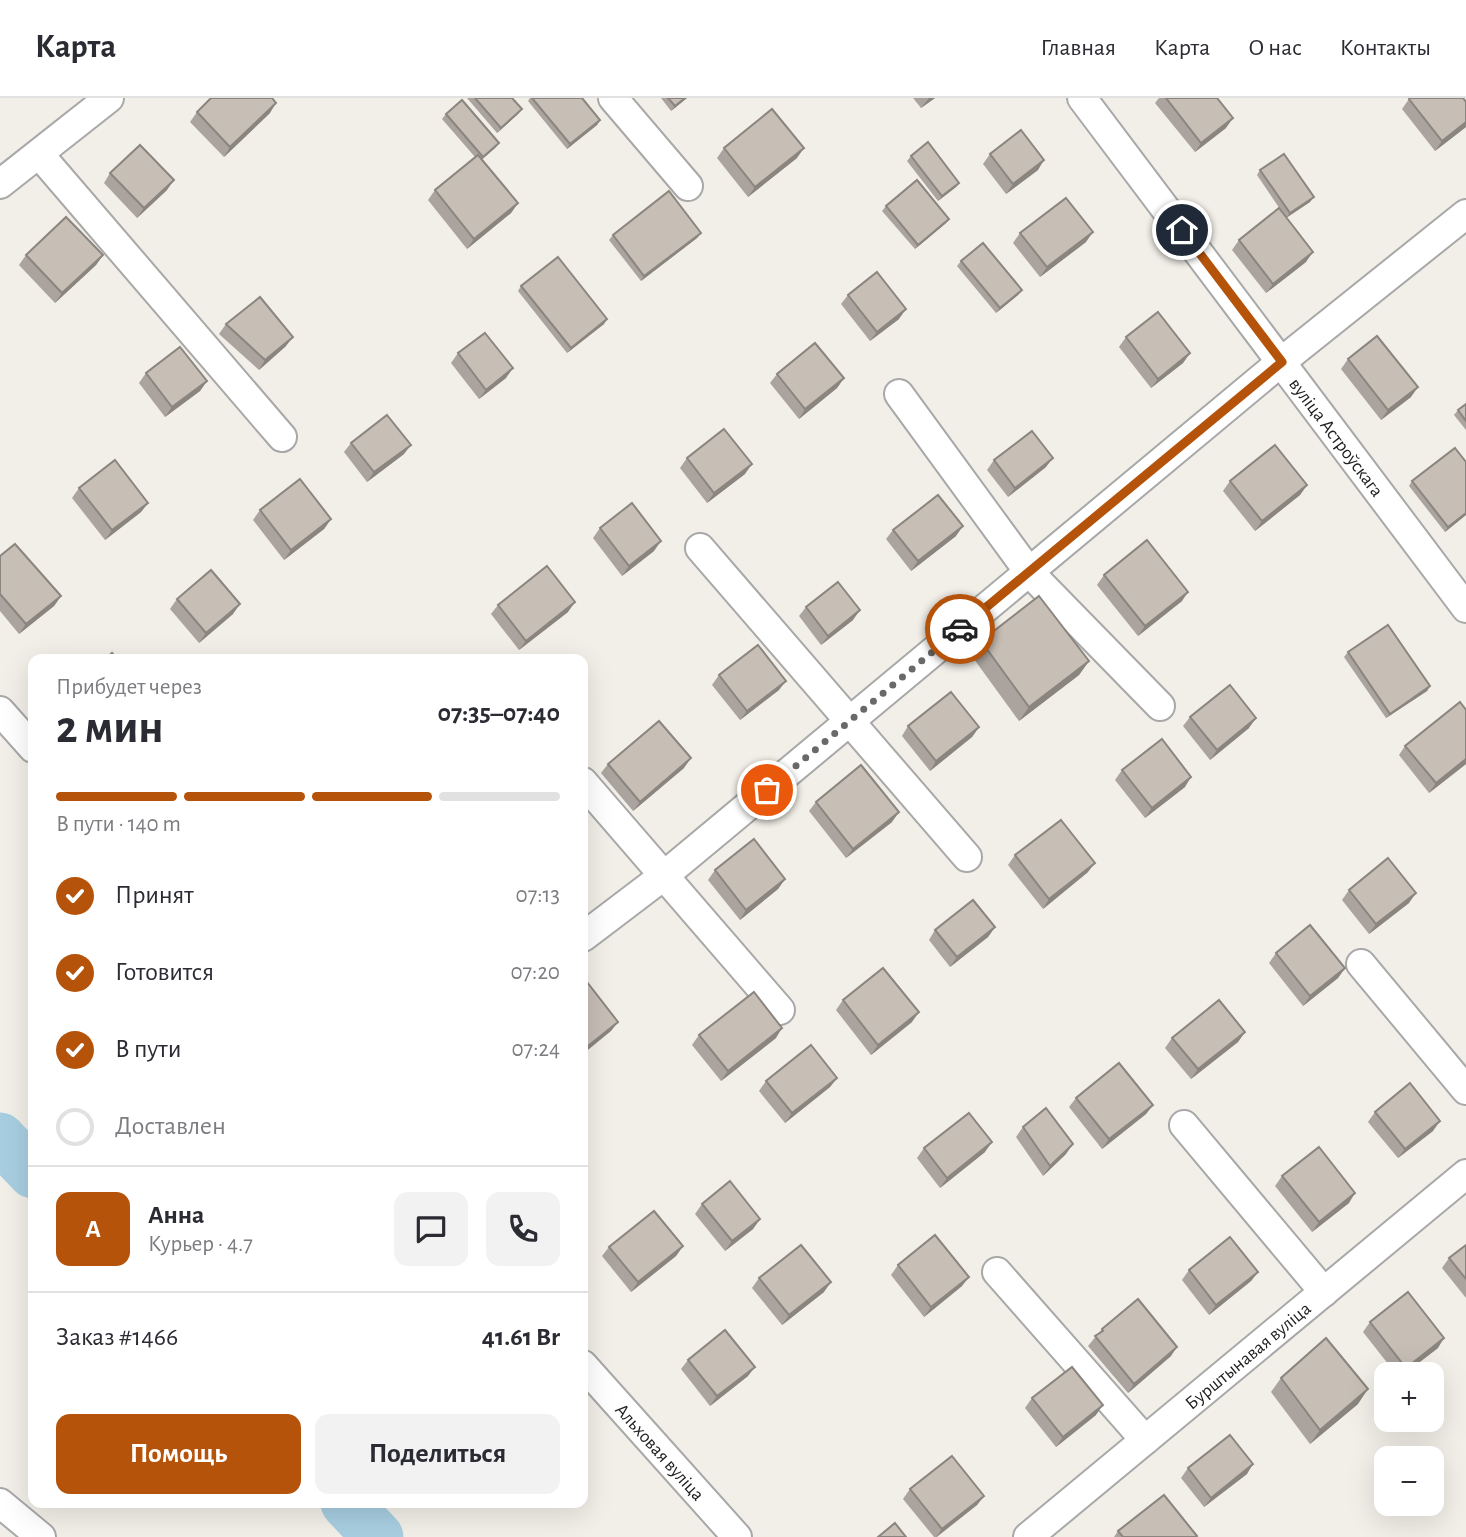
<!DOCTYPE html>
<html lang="ru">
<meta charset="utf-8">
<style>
body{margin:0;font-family:"Alegreya Sans",sans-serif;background:#f2f2f3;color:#2b2b33;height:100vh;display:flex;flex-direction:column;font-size:26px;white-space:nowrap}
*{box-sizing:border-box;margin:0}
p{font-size:23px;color:#7c7c81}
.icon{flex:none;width:38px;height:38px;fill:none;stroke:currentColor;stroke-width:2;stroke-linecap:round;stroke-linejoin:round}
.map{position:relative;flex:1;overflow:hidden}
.sheet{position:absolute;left:28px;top:556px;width:560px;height:854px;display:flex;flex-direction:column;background:#fff;border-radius:14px;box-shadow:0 7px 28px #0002}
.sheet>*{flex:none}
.buttons{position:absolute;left:1374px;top:1264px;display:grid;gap:14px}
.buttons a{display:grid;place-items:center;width:70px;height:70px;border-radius:14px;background:#fff;box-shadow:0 7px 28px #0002;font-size:35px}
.pin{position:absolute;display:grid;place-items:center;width:60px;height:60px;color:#fff;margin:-30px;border:4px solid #fff;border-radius:50%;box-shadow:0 2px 7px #0007}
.courier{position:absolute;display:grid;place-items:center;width:70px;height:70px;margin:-35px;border:5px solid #b45309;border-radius:50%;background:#fff;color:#222;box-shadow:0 2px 9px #0007}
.headline em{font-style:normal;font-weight:600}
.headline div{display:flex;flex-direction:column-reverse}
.headline{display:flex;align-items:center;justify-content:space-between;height:119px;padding:0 28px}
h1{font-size:46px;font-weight:600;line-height:52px}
.bar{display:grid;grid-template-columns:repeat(4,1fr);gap:10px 7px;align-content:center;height:84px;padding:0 28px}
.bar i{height:9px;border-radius:5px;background:#e1e1e2}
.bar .on{background:#b45309}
.bar p{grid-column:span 4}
.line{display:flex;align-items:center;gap:18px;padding:0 28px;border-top:2px solid #e1e1e2}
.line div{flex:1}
.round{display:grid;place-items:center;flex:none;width:74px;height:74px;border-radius:14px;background:#f2f2f3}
ol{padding:0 28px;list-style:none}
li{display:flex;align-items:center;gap:21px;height:77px}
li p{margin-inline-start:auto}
li .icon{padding:7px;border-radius:50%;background:#b45309;color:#fff;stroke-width:4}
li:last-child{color:#7c7c81}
li i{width:38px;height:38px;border:4px solid #e1e1e2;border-radius:50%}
.action{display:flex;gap:14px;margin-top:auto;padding:14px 28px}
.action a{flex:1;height:80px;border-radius:14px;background:#b45309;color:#fff;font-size:28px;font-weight:600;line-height:80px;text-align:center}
.action a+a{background:#f2f2f3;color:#2b2b33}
header{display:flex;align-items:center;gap:42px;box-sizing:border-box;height:98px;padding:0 35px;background:#fff;border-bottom:2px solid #e1e1e2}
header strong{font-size:33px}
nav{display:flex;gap:38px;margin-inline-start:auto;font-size:24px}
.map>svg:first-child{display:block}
</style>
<header>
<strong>Карта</strong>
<nav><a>Главная</a><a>Карта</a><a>О нас</a><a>Контакты</a></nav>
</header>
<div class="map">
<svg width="1466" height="1439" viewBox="0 0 1466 1439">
<rect width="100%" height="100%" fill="#f2efe8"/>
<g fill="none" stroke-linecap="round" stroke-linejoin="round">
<g stroke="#a7cee0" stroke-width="51">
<path d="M0,1040l33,35"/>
<path d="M346,1405l32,34"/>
</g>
<g stroke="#a8a8a8" stroke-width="32">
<g id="minor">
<path d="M613,0l75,88"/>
<path id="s1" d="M1082,0l384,510"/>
<path d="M39,56l243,283"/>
<path d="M0,86l109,-86"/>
<path d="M899,296l130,178 131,134"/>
<path d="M700,450l267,309"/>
<path d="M0,613l33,37"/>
<path d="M583,684l197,228"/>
<path d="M583,839l83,-63 615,-512 185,-148"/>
<path d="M1361,866l105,126"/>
<path d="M1184,1027l140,167"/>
<path d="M997,1174l148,168"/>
<path id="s2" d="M583,1267l154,172"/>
<path d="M0,1405l41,34"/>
<path id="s3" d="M1028,1439l438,-363"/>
</g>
</g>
<use href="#minor" stroke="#fff" stroke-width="28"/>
</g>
<g fill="#aba39d">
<path d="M467,0h45l6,16 -21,19z"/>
<path d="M530,0h52l18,22 -3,5 -30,24 -39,-48z"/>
<path d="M661,0h26l-16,13z"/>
<path d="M913,0h22l-14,10z"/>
<path d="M1159,0h58l9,30 -31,24 -40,-49z"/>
<path d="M1409,1l57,28 -31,24 -33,-42z"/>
<path d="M197,14l73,1 -46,44 -34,-35z"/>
<path d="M446,16l53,29 -4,5 -13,11 36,44 -7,10 -44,36 -39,-49 7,-10 40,-33 -33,-38z"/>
<path d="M724,50l73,10 -49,39 -31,-39z"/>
<path d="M990,56l48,16 -32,24 -23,-30z"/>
<path d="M911,58l48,27 -3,4 -18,14 -31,-40z"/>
<path d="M1260,72l50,32 -24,16 -29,-43z"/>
<path d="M110,75l57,17 -30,28 -33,-35z"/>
<path d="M886,108l60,17 -31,26 -33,-38z"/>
<path d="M701,135l-4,5 -56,43 -32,-41 4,-5z"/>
<path d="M1020,135l66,9 -46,35 -27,-34z"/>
<path d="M1239,142l67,22 -40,31 -34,-43z"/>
<path d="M26,157h77l-7,10 -41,38 -36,-38z"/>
<path d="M961,163l57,34 -22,18 -39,-47z"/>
<path d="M521,188l83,38 -37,29 -49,-62z"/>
<path d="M848,197l51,24 -29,22 -29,-37z"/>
<path d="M226,226l60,22 -27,24 -40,-36z"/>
<path d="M1126,239l64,16 -7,10 -32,25 -32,-41z"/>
<path d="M458,255l48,25 -27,21 -28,-36z"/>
<path d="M1348,261l63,38 -30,23 -40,-51z"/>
<path d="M146,275l61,8 -7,10 -35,26 -26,-34z"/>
<path d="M777,276l67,4 -7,10 -38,31 -29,-36z"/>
<path d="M1466,306v26l-12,-15 4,-5z"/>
<path d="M351,345l53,11 -37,28 -23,-30z"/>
<path d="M687,360l58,16 -38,29 -27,-35z"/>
<path d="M994,362l52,7 -38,30 -21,-27z"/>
<path d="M1230,383l77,4 -7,10 -45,36 -32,-40z"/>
<path d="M1412,383l54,34 -21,17 -36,-46z"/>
<path d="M79,390l69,15 -7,9 -36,28 -33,-42z"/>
<path d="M260,412l71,9 -7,10 -40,31 -31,-40z"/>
<path d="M600,430l54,23 -32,25 -29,-38z"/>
<path d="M893,432l63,6 -45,35 -25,-32z"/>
<path d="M0,458l61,40 -7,10 -35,28 -19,-23z"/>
<path d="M1104,477l78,26 -44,35 -41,-51z"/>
<path d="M177,501l56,15 -34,29 -29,-34z"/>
<path d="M498,507l70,7 -49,38 -28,-36z"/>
<path d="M806,509l47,13 -32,25 -22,-29z"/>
<path d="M981,543l108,20 -10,14 -60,46 -48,-66z"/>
<path d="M1348,554l82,34 -3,5 -41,27 -42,-61z"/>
<path d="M719,577l60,15 -39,30 -28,-35z"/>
<path d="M1466,612v54l-37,29 -30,-38 6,-9z"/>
<path d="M1190,619l59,11 -39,32 -27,-34z"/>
<path d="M908,628l71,1 -7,10 -42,34 -28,-35z"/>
<path d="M608,666l76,4 -51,43 -32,-38z"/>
<path d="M1122,672l63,17 -40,31 -30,-38z"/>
<path d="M816,704l76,20 -46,36 -37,-47z"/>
<path d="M1015,757l73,17 -45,37 -35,-44z"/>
<path d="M715,772l70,9 -7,10 -38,31 -32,-40z"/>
<path d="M1349,792l60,13 -40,31 -27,-34z"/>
<path d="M995,829l-7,10 -38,30 -21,-27 6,-10z"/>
<path d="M1276,855l69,15 -7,10 -35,28 -34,-43z"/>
<path d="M843,902l69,22 -41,33 -35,-45z"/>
<path d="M1245,934l-7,10 -47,37 -26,-31 7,-10z"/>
<path d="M699,937l77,3 -55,43 -29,-36z"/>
<path d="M837,980l-7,9 -45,36 -26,-32 7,-10z"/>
<path d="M1076,1000l77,7 -7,9 -44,35 -33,-42z"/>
<path d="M1375,1014l58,19 -35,27 -30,-36z"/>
<path d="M1023,1029l43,27 -23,22 -27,-39z"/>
<path d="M924,1050l61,4 -45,36 -23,-30z"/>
<path d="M1282,1078l67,27 -37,29 -37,-46z"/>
<path d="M702,1106l58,15 -7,10 -28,22 -30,-37z"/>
<path d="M1466,1147v53l-24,-30 7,-10z"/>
<path d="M683,1148l-7,10 -45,36 -29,-36 7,-9z"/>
<path d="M898,1167l64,21 -38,31 -33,-42z"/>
<path d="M1189,1172l69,2 -7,9 -42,34 -27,-35z"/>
<path d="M759,1180l65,14 -42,33 -30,-37z"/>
<path d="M1370,1224l68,26 -34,26h-8l-33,-42z"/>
<path d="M1102,1231l69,27 -43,37 -40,-47z"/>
<path d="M688,1262l60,16 -38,30 -29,-37z"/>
<path d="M1281,1280l77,26 -48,40 -39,-52z"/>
<path d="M1032,1300l64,17 -40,32 -31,-39z"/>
<path d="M1188,1370l59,6 -43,33 -23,-29z"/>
<path d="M910,1391l74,7 -7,9 -40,32h-3l-31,-38z"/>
<path d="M1118,1433l79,5 -2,1h-81z"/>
</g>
<g fill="#8b857f">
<path d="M685,0h2l-16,13 4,-5z"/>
<path d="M929,0h6l-14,10z"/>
<path d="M276,5l-6,10 -46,44 6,-10z"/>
<path d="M522,11l-4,5 -21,19 4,-5z"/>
<path d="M1233,20l-7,10 -31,24 6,-9z"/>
<path d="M600,22l-3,5 -30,24 3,-5z"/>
<path d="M1466,24v5l-31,24 7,-10z"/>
<path d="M499,45l-4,5 -16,14 4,-5z"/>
<path d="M804,50l-7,10 -49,39 7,-10z"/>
<path d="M1044,62l-6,10 -32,24 7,-10z"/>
<path d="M174,82l-7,10 -30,28 7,-10z"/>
<path d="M959,85l-3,4 -18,14 4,-5z"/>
<path d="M1314,99l-4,5 -24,16 4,-5z"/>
<path d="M518,105l-7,10 -44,36 7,-10z"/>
<path d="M949,121l-3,4 -31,26 3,-4z"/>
<path d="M1093,134l-7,10 -46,35 7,-10z"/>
<path d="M701,135l-4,5 -56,43 3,-5z"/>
<path d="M1313,154l-7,10 -40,31 7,-9z"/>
<path d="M103,157l-7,10 -41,38 7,-10z"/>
<path d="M1022,192l-4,5 -22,18 4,-5z"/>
<path d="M906,211l-7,10 -29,22 7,-9z"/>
<path d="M607,221l-3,5 -37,29 4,-5z"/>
<path d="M293,239l-7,9 -27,24 6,-10z"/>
<path d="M1190,255l-7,10 -32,25 7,-9z"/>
<path d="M513,270l-7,10 -27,21 7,-9z"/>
<path d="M844,280l-7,10 -38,31 6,-10z"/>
<path d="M207,283l-7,10 -35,26 7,-10z"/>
<path d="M1418,289l-7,10 -30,23 7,-10z"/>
<path d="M411,347l-7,9 -37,28 7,-10z"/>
<path d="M1053,360l-7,9 -38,30 7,-9z"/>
<path d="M752,366l-7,10 -38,29 7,-10z"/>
<path d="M1307,387l-7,10 -45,36 7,-10z"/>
<path d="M148,405l-7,9 -36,28 7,-10z"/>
<path d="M1466,415v2l-21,17 3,-5z"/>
<path d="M331,421l-7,10 -40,31 7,-10z"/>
<path d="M963,428l-7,10 -45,35 7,-10z"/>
<path d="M661,443l-7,10 -32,25 7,-10z"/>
<path d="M1188,494l-6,9 -44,35 7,-10z"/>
<path d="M61,498l-7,10 -35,28 7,-10z"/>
<path d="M575,504l-7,10 -49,38 7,-9z"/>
<path d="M240,506l-7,10 -34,29 7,-10z"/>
<path d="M860,512l-7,10 -32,25 7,-9z"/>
<path d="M1089,563l-10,14 -60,46 10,-14z"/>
<path d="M786,583l-7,9 -39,30 7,-9z"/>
<path d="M1430,588l-3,5 -41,27 4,-4z"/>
<path d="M1256,620l-7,10 -39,32 7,-10z"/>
<path d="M979,629l-7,10 -42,34 6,-10z"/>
<path d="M691,660l-7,10 -51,43 7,-9z"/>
<path d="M1466,661v5l-37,29 7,-10z"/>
<path d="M1191,679l-6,10 -40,31 7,-10z"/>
<path d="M899,714l-7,10 -46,36 7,-9z"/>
<path d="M1095,765l-7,9 -45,37 6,-10z"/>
<path d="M785,781l-7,10 -38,31 6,-10z"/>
<path d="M1416,795l-7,10 -40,31 7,-10z"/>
<path d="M995,829l-7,10 -38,30 7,-10z"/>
<path d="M1345,870l-7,10 -35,28 7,-10z"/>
<path d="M919,914l-7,10 -41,33 7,-10z"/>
<path d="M618,924l-7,9 -28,23v-4z"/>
<path d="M782,930l-6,10 -55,43 7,-10z"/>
<path d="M1245,934l-7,10 -47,37 7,-10z"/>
<path d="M837,980l-7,9 -45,36 7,-10z"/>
<path d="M1153,1007l-7,9 -44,35 7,-10z"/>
<path d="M1440,1023l-7,10 -35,27 7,-9z"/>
<path d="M992,1044l-7,10 -45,36 7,-10z"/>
<path d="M1073,1046l-7,10 -23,22 7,-10z"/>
<path d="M1355,1095l-6,10 -37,29 7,-10z"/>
<path d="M760,1121l-7,10 -28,22 7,-10z"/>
<path d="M683,1148l-7,10 -45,36 7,-10z"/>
<path d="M1258,1174l-7,9 -42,34 7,-10z"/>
<path d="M969,1179l-7,9 -38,31 7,-10z"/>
<path d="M831,1184l-7,10 -42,33 7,-10z"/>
<path d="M1444,1240l-6,10 -34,26h-2l4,-6z"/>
<path d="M1177,1249l-6,9 -43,37 6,-9z"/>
<path d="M755,1269l-7,9 -38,30 7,-10z"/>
<path d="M1368,1291l-10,15 -48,40 10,-14z"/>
<path d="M1103,1307l-7,10 -40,32 7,-10z"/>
<path d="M1253,1366l-6,10 -43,33 7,-9z"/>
<path d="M984,1398l-7,9 -41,32 6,-8z"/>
</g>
<g fill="#c7beb6" stroke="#8b857f" stroke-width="2">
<path d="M211,0h61l4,5 -46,44 -33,-35z"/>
<path d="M475,0h37l10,11 -21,19z"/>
<path d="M532,0h50l18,22 -30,24z"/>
<path d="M668,0h17l-10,8z"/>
<path d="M1166,0h51l16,20 -32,25z"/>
<path d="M1410,0h53l3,4v20l-24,19 -33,-42z"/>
<path d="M462,2l37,43 -16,14 -37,-43z"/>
<path d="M772,11l32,39 -49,39 -31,-39z"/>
<path d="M1021,32l23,30 -31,24 -23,-30z"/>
<path d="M928,44l31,41 -17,13 -31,-40z"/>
<path d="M140,47l34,35 -30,28 -34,-35z"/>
<path d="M1284,56l30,43 -24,16 -30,-43z"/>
<path d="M478,57l40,48 -44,36 -39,-49z"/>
<path d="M917,82l32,39 -31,26 -32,-39z"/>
<path d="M669,93l32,42 -57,43 -31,-41z"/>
<path d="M1066,100l27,34 -46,35 -27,-34z"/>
<path d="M1279,110l34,44 -40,32 -34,-44z"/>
<path d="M66,119l37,38 -41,38 -36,-38z"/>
<path d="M983,145l39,47 -22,18 -39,-47z"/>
<path d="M558,159l49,62 -36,29 -50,-62z"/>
<path d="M877,174l29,37 -29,23 -29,-37z"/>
<path d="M260,199l33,40 -28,23 -39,-36z"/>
<path d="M1158,214l32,41 -32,26 -32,-42z"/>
<path d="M485,235l28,35 -27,22 -28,-37z"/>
<path d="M1377,238l41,51 -30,23 -40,-51z"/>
<path d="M815,245l29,35 -39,31 -28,-35z"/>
<path d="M180,249l27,34 -35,26 -26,-34z"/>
<path d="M1466,306v17l-8,-11z"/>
<path d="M387,317l24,30 -37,27 -23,-29z"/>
<path d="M724,331l28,35 -38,29 -27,-35z"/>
<path d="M1032,333l21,27 -38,30 -21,-28z"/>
<path d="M1275,347l32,40 -45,36 -32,-40z"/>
<path d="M1455,350l11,14v51l-18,14 -36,-46z"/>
<path d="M115,362l33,43 -36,27 -33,-42z"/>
<path d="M300,381l31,40 -40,31 -31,-40z"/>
<path d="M938,397l25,31 -45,35 -25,-31z"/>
<path d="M632,405l29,38 -32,25 -29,-38z"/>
<path d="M1147,442l41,52 -43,34 -41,-51z"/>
<path d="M15,446l46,52 -35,28 -26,-30v-38z"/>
<path d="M547,468l28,36 -49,39 -28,-36z"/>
<path d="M211,472l29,34 -34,29 -29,-34z"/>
<path d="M838,484l22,28 -32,26 -22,-29z"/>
<path d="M1039,498l50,65 -60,46 -48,-66z"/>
<path d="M1388,527l42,61 -40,28 -42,-62z"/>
<path d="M758,547l28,36 -39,30 -28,-36z"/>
<path d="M112,555l6,7h-14z"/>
<path d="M457,558l3,4h-8z"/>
<path d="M1230,587l26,33 -39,32 -27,-33z"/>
<path d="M951,594l28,35 -43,34 -28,-35z"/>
<path d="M1460,604l6,8v49l-30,24 -31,-37z"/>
<path d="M659,623l32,37 -51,44 -32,-38z"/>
<path d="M1162,641l29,38 -39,31 -30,-38z"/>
<path d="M861,667l38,47 -46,37 -37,-47z"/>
<path d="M1061,722l34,43 -46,36 -34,-44z"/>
<path d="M754,741l31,40 -39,31 -31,-40z"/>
<path d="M1388,760l28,35 -40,31 -27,-34z"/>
<path d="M973,802l22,27 -38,30 -22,-27z"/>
<path d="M1310,827l35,43 -35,28 -34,-43z"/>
<path d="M883,870l36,44 -41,33 -35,-45z"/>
<path d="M587,884l31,40 -35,28v-65z"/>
<path d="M754,894l28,36 -54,43 -29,-36z"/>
<path d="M1219,902l26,32 -47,37 -26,-31z"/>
<path d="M811,947l26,33 -45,35 -26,-32z"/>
<path d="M1119,965l34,42 -44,34 -33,-41z"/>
<path d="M1410,985l30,38 -35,28 -30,-37z"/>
<path d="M1046,1010l27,36 -23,22 -27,-39z"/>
<path d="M969,1015l23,29 -45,36 -23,-30z"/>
<path d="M1319,1049l36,46 -36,29 -37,-46z"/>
<path d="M730,1083l30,38 -28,22 -30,-37z"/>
<path d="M654,1113l29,35 -45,36 -29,-35z"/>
<path d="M935,1137l34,42 -38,30 -33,-42z"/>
<path d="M1230,1139l28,35 -42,33 -27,-35z"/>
<path d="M801,1147l30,37 -42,33 -30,-37z"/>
<path d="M1466,1147v34l-17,-21z"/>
<path d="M1408,1194l36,46 -38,30 -36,-46z"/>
<path d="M1138,1201l39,48 -43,37 -39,-48 8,-5 -1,-2z"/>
<path d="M725,1232l30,37 -38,29 -29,-36z"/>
<path d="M1326,1240l42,51 -48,41 -39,-52z"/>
<path d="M1072,1269l31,38 -40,32 -31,-39z"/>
<path d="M1230,1337l23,29 -42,34 -23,-30z"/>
<path d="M952,1358l32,40 -42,33 -32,-40z"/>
<path d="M1164,1397l33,41 -2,1h-72l-5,-6z"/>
<path d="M895,1425l11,14h-28z"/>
</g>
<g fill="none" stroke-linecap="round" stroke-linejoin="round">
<path stroke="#6a6967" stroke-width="7" stroke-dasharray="0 12.6" d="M767,692l193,-161"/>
<path stroke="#b45309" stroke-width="9" d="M960,531l322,-267 -100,-132"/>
</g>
<g text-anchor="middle" stroke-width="6" stroke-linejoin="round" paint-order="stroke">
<g font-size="19" fill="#212121" stroke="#fff">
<text dy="7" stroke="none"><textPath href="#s1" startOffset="424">вуліца Астроўскага</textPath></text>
<text dy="7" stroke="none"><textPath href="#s3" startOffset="285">Бурштынавая вуліца</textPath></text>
<text dy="7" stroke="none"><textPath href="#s2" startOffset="116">Альховая вуліца</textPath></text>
</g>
</g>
</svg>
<div class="buttons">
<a>+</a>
<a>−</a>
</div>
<div class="pin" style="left:767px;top:692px;background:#ea580c"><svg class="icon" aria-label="bag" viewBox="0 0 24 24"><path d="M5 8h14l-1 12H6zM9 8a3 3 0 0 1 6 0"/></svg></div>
<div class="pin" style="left:1182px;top:132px;background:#1f2937"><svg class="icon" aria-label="home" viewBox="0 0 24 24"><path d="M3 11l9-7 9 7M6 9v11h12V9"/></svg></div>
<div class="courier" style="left:960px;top:531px"><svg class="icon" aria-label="car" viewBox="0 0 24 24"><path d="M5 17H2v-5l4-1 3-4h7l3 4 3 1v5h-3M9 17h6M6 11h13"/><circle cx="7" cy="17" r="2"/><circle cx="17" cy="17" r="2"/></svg></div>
<section class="sheet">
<div class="headline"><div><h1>2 мин</h1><p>Прибудет через</p></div><em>07:35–07:40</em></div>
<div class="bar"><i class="on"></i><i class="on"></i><i class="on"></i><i></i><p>В пути · 140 m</p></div>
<ol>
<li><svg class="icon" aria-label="check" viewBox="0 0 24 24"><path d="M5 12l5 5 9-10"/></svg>Принят<p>07:13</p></li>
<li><svg class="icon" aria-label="check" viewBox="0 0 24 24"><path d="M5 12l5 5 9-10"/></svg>Готовится<p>07:20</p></li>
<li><svg class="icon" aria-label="check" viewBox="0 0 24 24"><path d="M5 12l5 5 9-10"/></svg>В пути<p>07:24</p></li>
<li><i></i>Доставлен</li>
</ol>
<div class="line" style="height:126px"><b class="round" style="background:#b45309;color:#fff">А</b><div><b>Анна</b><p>Курьер · 4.7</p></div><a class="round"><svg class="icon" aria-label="chat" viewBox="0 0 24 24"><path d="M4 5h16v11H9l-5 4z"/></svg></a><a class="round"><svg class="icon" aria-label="phone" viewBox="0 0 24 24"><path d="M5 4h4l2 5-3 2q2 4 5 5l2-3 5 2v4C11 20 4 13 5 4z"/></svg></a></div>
<div class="line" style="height:91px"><div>Заказ #1466</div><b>41.61 Br</b></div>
<div class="action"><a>Помощь</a><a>Поделиться</a></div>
</section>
</div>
